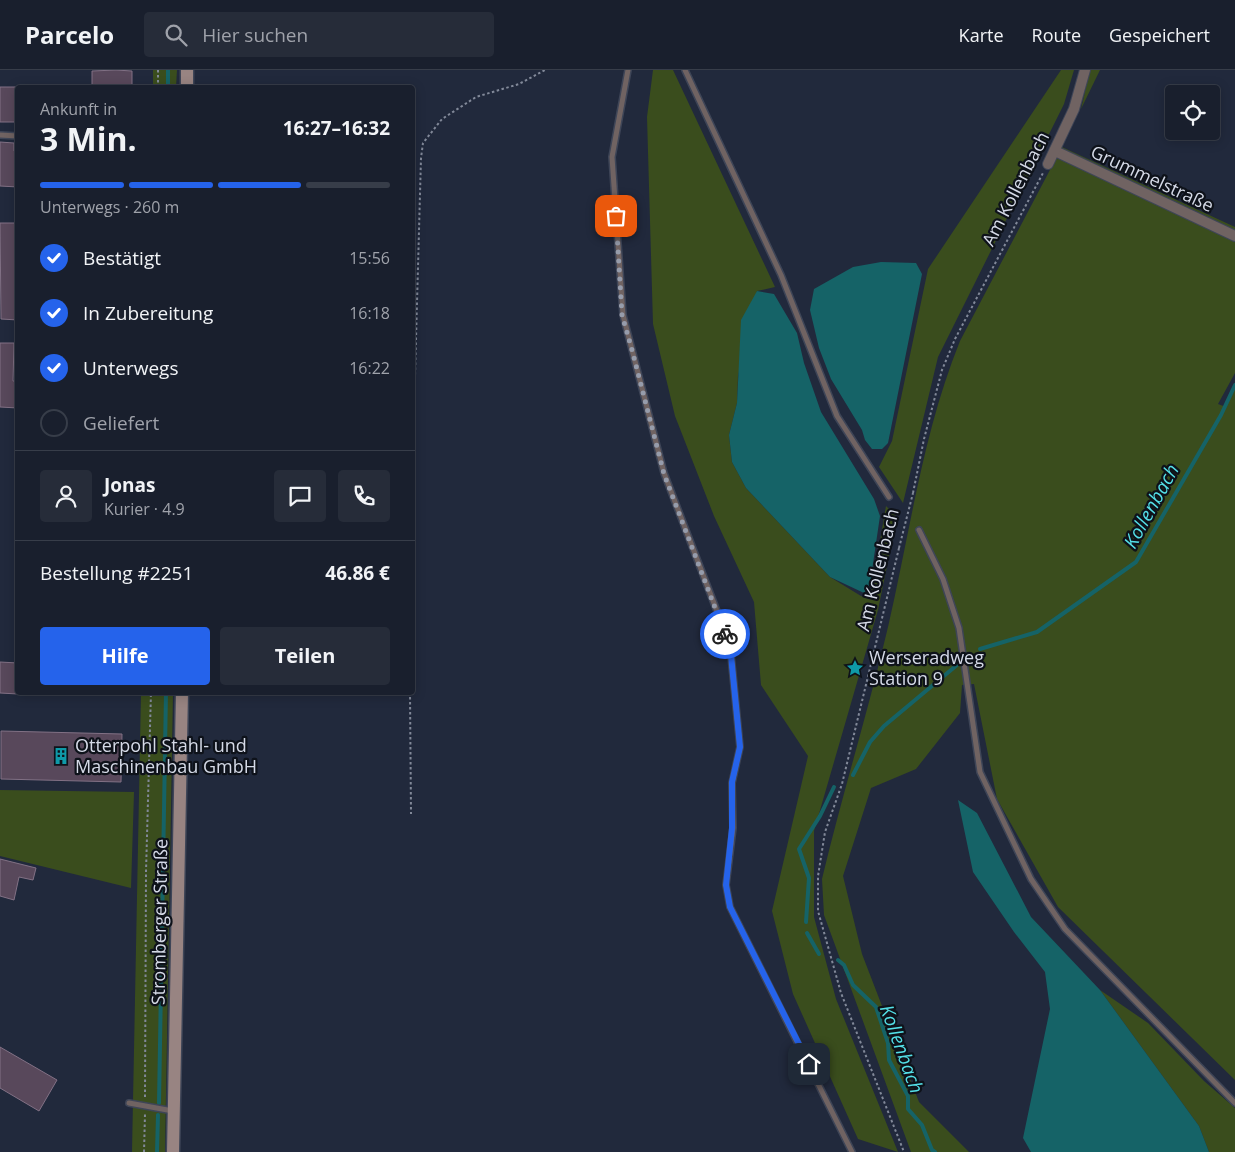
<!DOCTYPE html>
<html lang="de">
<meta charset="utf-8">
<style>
body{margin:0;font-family:"Open Sans",sans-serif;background:#262c39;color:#f1f3f6;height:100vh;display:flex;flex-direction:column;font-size:19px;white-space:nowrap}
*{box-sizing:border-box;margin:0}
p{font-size:16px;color:#9fa2aa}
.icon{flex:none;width:28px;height:28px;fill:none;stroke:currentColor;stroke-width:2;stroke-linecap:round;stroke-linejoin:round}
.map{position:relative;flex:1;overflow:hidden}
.side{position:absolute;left:15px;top:15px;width:400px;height:610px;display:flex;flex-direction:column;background:#191f2d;border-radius:5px;box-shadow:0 2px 12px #0003,0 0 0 1px #373d49}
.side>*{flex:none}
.buttons{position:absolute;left:1165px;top:15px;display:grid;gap:10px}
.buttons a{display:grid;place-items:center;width:55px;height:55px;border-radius:5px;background:#191f2d;box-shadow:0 2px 12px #0003,0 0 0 1px #373d49;font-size:25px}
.pin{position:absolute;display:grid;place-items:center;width:42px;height:42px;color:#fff;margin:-21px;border-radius:10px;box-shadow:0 2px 8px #0006}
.courier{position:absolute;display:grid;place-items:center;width:50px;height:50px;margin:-25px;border:4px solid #2563eb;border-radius:50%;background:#fff;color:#222;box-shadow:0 1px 6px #0007}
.head em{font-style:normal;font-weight:700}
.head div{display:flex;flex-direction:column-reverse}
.head{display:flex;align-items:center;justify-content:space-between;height:85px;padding:0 25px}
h1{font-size:32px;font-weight:700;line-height:38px}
.bar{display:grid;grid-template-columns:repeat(4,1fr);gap:8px 5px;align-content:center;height:60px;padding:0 25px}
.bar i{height:6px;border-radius:4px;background:#373d49}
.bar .on{background:#2563eb}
.bar p{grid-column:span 4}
.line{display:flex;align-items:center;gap:12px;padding:0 25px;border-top:1px solid #373d49}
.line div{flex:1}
.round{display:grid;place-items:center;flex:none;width:52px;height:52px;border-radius:5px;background:#262c39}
ol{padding:0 25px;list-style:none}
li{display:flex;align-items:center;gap:15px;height:55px}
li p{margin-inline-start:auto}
li .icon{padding:5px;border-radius:50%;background:#2563eb;color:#fff;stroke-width:4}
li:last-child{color:#9fa2aa}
li i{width:28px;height:28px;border:2px solid #373d49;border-radius:50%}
.action{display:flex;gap:10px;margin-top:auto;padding:10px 25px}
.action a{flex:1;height:58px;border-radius:5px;background:#2563eb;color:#fff;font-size:20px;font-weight:700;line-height:58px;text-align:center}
.action a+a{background:#262c39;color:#f1f3f6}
header{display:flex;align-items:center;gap:30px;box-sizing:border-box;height:70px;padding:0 25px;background:#191f2d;border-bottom:1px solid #373d49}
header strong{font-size:24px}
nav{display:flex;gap:28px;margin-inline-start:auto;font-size:18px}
.search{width:350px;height:45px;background:#262c39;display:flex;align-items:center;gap:12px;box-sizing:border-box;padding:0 18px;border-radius:5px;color:#9fa2aa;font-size:19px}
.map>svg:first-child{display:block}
</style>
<header>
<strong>Parcelo</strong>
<div class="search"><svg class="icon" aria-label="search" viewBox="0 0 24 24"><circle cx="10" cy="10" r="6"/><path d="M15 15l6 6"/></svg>Hier suchen</div>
<nav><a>Karte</a><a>Route</a><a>Gespeichert</a></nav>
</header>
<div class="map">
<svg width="1235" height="1082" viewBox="0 0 1235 1082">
<rect width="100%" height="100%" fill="#21293c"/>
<g fill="#3a4d1d">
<path d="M153,0h24l-1,17h-23z"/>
<path d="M653,0h20l102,217 -18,4 -19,85 -1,27 -8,32 3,27 14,26 84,89 31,19 9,3 16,-93 11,11 -19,93 -64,221v86l22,82 62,153 -40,-13 -65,-145 -21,-83 36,-155 -47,-71 -7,-83 -40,-86 -39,-100 -22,-92 -6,-207z"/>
<path d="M1061,0h13l-10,34 -126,253 -35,146 -24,-36 13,-26 36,-172z"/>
<path d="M1090,0h10l-19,39z"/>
<path d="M1062,77l173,80v146l-17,31 8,3 9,-18v691l-177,-173 -61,-108 -23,-115 -12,1 -2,28 -44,56 -45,19 -28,88 19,78 57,148 50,50h-58l-87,-237 -2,-36c20,-84 46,-167 66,-252 22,-95 35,-195 72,-286z"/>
<path d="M141,623h32l-8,459h-33z"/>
<path d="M0,720l134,2 -3,96 -131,-32z"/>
<path d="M1100,920l48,33 56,58 31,27v44h-26l-10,-26z"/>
</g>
<g fill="#156367">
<path d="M881,192l35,1 6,11 -34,169 -6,6h-10l-7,-9 -3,-10 -31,-51 -12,-31 -9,-38 4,-21 39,-22z"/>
<path d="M757,221l17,3 23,39 7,30 17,49 53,87 6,17 -10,68 -6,9 -34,-16 -84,-89 -14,-26 -3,-27 8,-32 4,-83z"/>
<path d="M958,730l19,13 54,104 69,73 99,136 10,26h-178l-8,-14 27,-129 -5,-37 -31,-40 -41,-60z"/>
</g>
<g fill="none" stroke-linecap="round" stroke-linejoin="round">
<g stroke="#156367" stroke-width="4">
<path d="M168,0v18"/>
<path d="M980,579l57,-17 99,-70 85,-147 14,-30"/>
<path d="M853,705l17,-33 14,-16 73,-61"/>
<path d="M806,852l3,-44 -10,-29 21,-33 14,-29"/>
<path d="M807,863l12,21"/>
<path d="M838,890l6,5 9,20 23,22 12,36 1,17 19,36v13l14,16 10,25 3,2"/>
<path d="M159,1033l7,-411"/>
<path d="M157,1082l1,-37"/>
</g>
</g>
<g fill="#58485b" stroke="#827185">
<path d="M116,0l16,1v17h-40v-17z"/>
<rect x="0" y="17" width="18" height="35"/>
<path d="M0,72l14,1v8h4v36l-18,-1z"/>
<path d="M0,153h18v97l-17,-1z"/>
<path d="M0,273h14l-1,38h5v27l-18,-1z"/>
<path d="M0,592l18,1v31l-18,-1z"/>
<path d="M1,661l121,3 -1,48 -120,-3z"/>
<path d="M0,789l36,9 -3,12 -14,-3 -5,23 -14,-4z"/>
<path d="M0,977l57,33 -18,31 -39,-23z"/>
</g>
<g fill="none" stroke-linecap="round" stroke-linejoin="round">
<g stroke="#3e4557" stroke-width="8">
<g id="service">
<path d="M628,0l-16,87 11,158 41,158 66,172 10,102 -8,36 1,45 -7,57 4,22 122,245"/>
<path d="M685,0l96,205 56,141 52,81"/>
<path d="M0,65l18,1"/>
<path d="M919,460l24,49 16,49 21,144 51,107 34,50 170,174"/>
<path d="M129,1033l44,8"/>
</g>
</g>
<g stroke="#3e4557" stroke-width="12">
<g id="minor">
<path d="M1055,81l180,85"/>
<path d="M1048,94l26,-55 11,-39"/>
</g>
</g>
<g stroke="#3e4557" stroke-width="15">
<g id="secondary">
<path d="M187,0v18"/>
<path d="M173,1082l9,-460"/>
</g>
</g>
<g stroke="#828999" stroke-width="2" stroke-dasharray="2.5 2.5" stroke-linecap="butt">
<path d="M158,0v18"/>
<path d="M412,415l9,-327 2,-15 19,-24 34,-22 43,-13 26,-14"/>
<path d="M913,423l11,-54 18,-69 13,-31 88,-166"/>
<path d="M899,478l-57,236 -17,48 -7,44v35l23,82 63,159"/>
<path d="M410,622l1,122"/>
<path d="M145,1027l1,-225 5,-180"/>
<path d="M144,1082l1,-38"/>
</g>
<use href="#service" stroke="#706362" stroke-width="5"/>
<use href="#minor" stroke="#706362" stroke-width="10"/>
<use href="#secondary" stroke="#988482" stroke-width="12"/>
<path stroke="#828999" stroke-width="2" stroke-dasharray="2.5 2.5" stroke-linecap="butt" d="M899,478l14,-55"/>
</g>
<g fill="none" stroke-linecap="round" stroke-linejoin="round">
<path stroke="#969cab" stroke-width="5" stroke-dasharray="0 9" d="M616,146l6,99 10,35 32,124 61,160"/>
<path stroke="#2563eb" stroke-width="6" d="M725,564l5,11 10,102 -8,35v46l-6,57 4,22 79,157"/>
</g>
<defs>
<g id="sight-bare" transform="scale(1.35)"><path d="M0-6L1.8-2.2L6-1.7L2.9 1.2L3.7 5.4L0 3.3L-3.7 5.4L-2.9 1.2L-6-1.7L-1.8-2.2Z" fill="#0f9aa8" stroke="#0e121a" stroke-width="2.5" paint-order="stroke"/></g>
<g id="building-bare" transform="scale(1.35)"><path d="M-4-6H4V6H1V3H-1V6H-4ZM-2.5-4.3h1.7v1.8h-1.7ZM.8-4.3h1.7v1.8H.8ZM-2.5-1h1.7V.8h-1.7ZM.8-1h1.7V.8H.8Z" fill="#0f9aa8" stroke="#0e121a" stroke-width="2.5" paint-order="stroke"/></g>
</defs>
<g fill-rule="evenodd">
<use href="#sight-bare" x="855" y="598"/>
<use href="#building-bare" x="61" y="686"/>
</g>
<g text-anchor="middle" stroke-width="4.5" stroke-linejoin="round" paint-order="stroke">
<g font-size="18" fill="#d5dae7" stroke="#0e121a">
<text transform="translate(1152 109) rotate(25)" y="6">Grummelstraße</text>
<text transform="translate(1016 119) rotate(-63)" y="6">Am Kollenbach</text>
<text transform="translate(878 500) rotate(-76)" y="6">Am Kollenbach</text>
<text transform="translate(160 852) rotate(-89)" y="6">Stromberger Straße</text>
</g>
<g font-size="18" fill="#d5dae7" stroke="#0e121a" text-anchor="start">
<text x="869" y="594">Werseradweg<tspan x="869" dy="21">Station 9</tspan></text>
<text x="75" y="682">Otterpohl Stahl- und<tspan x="75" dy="21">Maschinenbau GmbH</tspan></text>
</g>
<g font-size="19" font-style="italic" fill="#54dfe7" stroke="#0e121a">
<text transform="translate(1151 436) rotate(-61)" y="7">Kollenbach</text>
<text transform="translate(902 979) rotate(70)" y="7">Kollenbach</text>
</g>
</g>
</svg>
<div class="buttons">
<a><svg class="icon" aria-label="locate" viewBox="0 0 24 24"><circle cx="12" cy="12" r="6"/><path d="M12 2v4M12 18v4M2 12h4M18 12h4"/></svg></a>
</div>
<div class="pin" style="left:616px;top:146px;background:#ea580c"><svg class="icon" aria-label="bag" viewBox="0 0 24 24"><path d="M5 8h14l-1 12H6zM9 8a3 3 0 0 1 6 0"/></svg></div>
<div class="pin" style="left:809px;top:994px;background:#1f2937"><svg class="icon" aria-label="home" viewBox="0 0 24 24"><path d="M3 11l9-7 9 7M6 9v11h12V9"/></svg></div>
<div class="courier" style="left:725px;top:564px"><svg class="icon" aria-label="bike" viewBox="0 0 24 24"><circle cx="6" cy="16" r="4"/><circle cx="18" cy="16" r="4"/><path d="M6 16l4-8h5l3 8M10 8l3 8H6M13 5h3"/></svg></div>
<section class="side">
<div class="head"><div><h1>3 Min.</h1><p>Ankunft in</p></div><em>16:27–16:32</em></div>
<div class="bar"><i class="on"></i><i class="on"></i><i class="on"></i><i></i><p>Unterwegs · 260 m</p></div>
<ol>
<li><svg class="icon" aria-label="check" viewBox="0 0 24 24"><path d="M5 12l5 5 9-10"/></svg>Bestätigt<p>15:56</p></li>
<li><svg class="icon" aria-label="check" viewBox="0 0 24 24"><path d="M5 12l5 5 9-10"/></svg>In Zubereitung<p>16:18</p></li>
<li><svg class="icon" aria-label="check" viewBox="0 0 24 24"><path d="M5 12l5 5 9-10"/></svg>Unterwegs<p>16:22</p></li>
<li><i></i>Geliefert</li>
</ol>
<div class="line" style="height:90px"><a class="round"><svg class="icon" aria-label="person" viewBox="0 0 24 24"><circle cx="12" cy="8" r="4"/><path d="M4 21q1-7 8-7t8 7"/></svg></a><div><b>Jonas</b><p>Kurier · 4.9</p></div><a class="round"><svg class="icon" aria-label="chat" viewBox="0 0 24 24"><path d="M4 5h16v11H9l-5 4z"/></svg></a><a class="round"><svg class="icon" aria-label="phone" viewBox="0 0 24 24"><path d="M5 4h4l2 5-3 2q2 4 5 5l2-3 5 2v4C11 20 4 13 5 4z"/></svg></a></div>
<div class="line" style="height:65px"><div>Bestellung #2251</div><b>46.86 €</b></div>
<div class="action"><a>Hilfe</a><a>Teilen</a></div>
</section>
</div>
